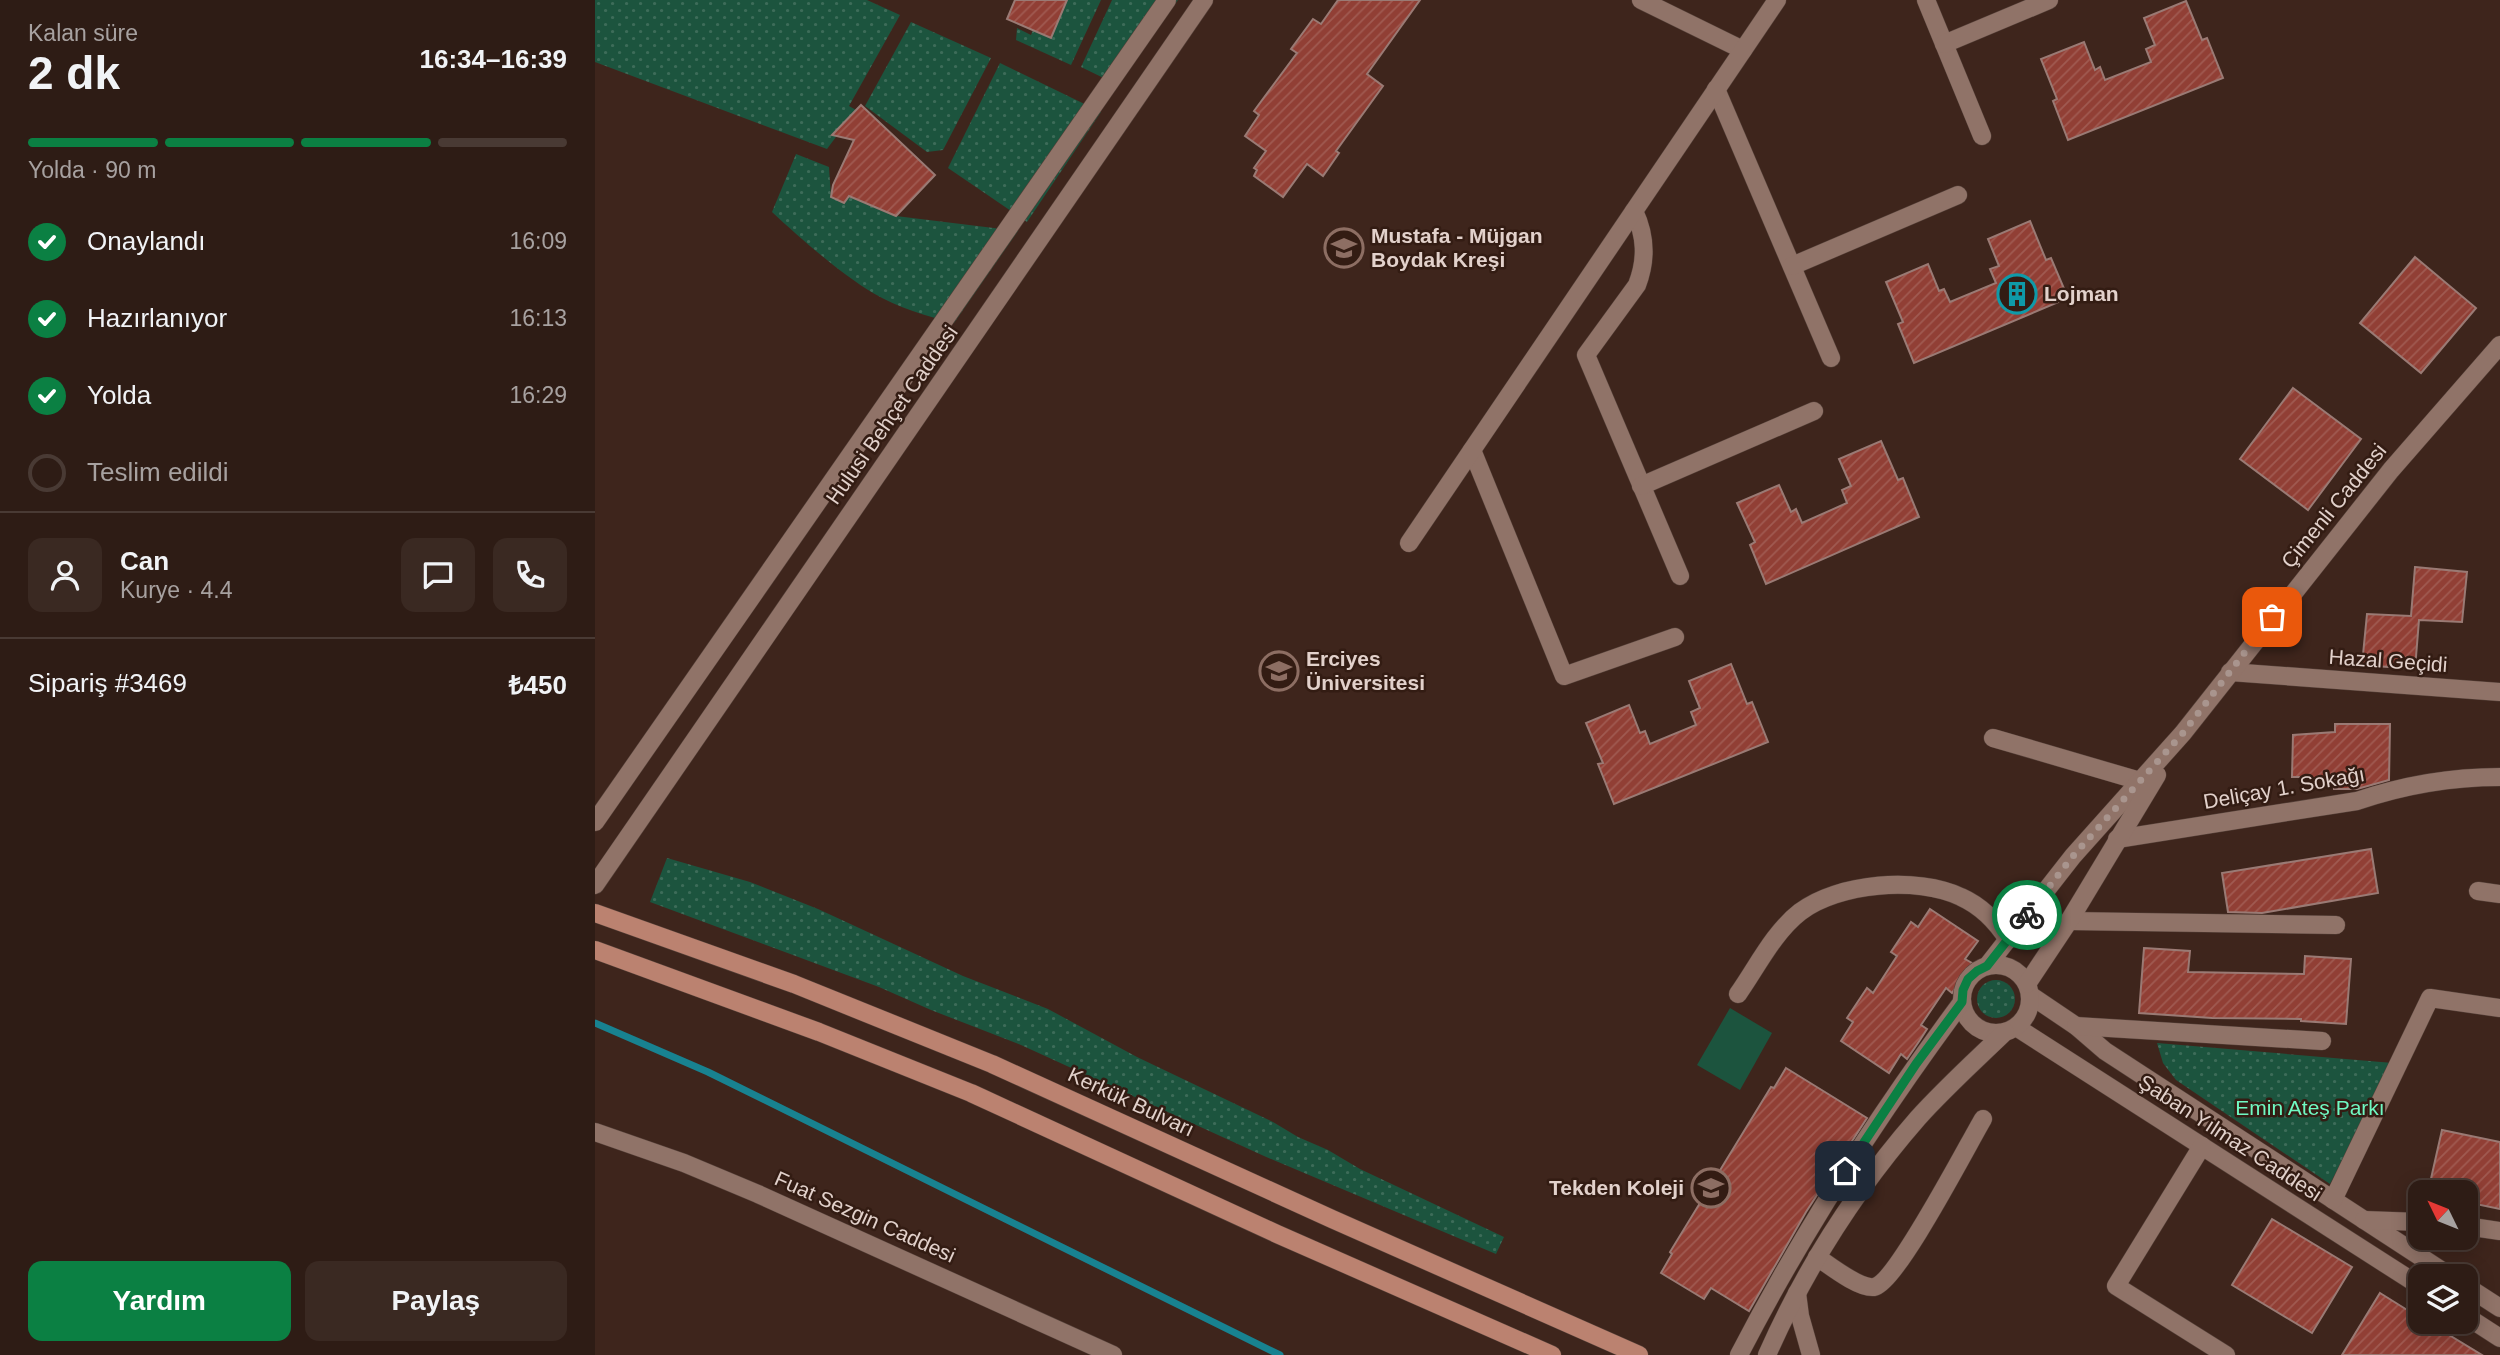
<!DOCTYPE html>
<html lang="tr">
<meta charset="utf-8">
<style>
body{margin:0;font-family:Arial,sans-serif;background:#3a2922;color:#f1f3f6;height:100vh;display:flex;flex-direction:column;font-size:26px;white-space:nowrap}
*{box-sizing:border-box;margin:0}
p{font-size:23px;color:#a7a1a0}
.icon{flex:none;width:38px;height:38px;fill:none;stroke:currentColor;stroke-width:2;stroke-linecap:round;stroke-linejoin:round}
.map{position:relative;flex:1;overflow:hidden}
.side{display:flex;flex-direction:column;background:#2e1c15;width:595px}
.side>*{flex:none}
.needle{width:46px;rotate:313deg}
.controls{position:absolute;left:1813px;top:1180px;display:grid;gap:14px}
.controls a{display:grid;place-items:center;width:70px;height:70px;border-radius:14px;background:#2e1c15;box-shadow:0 4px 18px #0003,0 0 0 2px #493a34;font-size:35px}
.pin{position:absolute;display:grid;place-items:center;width:60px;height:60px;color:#fff;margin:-30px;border-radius:14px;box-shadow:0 4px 10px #0006}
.courier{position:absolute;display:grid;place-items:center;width:70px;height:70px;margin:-35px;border:5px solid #0b8043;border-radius:50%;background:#fff;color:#222;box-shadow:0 2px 9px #0007}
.overview em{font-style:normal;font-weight:700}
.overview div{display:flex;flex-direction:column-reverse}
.overview{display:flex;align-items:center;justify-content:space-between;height:119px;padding:0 28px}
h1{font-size:46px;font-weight:700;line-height:52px}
.bar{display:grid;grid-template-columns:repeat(4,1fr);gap:10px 7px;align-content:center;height:84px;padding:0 28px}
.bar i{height:9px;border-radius:5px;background:#493a34}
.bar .current{background:#0b8043}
.bar p{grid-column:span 4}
.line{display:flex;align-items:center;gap:18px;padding:0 28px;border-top:2px solid #493a34}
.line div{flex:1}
.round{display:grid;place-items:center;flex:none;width:74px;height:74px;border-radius:14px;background:#3a2922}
ol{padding:0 28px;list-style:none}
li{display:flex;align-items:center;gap:21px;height:77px}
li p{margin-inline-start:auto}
li .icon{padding:7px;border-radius:50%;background:#0b8043;color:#fff;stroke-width:4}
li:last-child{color:#a7a1a0}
li i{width:38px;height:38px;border:4px solid #493a34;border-radius:50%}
.primary-button{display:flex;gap:14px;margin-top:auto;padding:14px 28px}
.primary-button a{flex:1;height:80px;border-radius:14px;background:#0b8043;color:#fff;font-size:28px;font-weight:700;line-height:80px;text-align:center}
.primary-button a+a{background:#3a2922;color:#f1f3f6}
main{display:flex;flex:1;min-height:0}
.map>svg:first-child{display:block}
</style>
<main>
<section class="side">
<div class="overview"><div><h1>2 dk</h1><p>Kalan süre</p></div><em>16:34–16:39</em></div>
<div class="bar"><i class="current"></i><i class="current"></i><i class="current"></i><i></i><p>Yolda · 90 m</p></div>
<ol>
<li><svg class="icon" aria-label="check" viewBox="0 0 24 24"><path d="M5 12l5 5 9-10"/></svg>Onaylandı<p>16:09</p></li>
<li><svg class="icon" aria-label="check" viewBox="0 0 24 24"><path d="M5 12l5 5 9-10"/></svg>Hazırlanıyor<p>16:13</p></li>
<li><svg class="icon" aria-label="check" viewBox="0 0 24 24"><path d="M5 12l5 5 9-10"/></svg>Yolda<p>16:29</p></li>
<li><i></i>Teslim edildi</li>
</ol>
<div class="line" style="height:126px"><a class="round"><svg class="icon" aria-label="person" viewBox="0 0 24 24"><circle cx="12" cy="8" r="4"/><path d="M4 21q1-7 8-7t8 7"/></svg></a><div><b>Can</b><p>Kurye · 4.4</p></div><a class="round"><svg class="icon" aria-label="chat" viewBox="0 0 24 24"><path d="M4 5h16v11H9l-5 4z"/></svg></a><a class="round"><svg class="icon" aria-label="phone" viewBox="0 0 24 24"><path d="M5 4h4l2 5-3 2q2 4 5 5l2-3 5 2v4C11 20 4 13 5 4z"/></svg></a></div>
<div class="line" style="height:91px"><div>Sipariş #3469</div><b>₺450</b></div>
<div class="primary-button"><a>Yardım</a><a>Paylaş</a></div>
</section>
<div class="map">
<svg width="1905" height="1355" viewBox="0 0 1905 1355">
<defs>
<pattern id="green-dots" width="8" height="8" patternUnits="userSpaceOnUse" patternTransform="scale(1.75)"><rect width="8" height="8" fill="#1c543e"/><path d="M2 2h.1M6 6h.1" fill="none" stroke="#3d6c59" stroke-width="1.8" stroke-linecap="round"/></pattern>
<pattern id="building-hatch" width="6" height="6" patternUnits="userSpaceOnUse" patternTransform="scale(1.75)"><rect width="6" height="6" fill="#913f35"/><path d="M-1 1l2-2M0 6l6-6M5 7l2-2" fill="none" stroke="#a05a51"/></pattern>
</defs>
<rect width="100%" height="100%" fill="#3e251c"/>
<g fill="url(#green-dots)">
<path d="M0,0h272l33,15 -51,91 7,4 -29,39 -232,-87z"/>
<path d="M472,0h34l-30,65 -55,-25 1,-12 14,7 2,-5 18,8z"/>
<path d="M517,0h66l-60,85 -37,-18z"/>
<path d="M316,22l80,36 -48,92 -16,2 -62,-46z"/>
<path d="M405,63l101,49 -74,110 -79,-54z"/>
<path d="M201,154l33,13 2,30 12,6 6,-7 47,20 122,15 -64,92c-27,-7 -56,-15 -81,-30 -33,-20 -72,-54 -101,-81z"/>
<path d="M72,858l83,24 68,27 145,67 85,33 89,48 136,65 25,15 30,13 32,19 144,68 -8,17 -232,-98 -243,-111 -90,-35 -52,-23 -229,-85z"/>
<circle cx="1401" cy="999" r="19"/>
<path d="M1562,1043l236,20 -63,121 -154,-104 -13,-17z"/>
</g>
<path fill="#1c543e" d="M1135,1008l42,25 -32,57 -43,-25z"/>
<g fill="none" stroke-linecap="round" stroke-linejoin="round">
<path stroke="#188290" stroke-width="7" d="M0,1023l113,49 572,283"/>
</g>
<g fill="url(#building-hatch)" stroke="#9a7a74" stroke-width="2">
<path d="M420,0h52l-16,38 -44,-19z"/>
<path d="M743,0h82l-53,74 16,12 -47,65 3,2 -16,23 -16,-12 -24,33 -29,-21 3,-6 -3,-2 12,-17 -21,-15 14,-21 -5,-4 43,-58 -6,-4 22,-30 8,5z"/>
<path d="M1591,1l16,39 5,-2 16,40 -155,62 -15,-39 4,-2 -16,-40 43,-17 11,28 5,-3 5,13 46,-18 -5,-13 9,-4 -11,-27z"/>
<path d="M266,105l74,70 -39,41 -47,-20 -5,7 -13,-6 2,-12 21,-45 -22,-5z"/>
<path d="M1435,221l16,39 5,-2 17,40 -154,65 -16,-39 5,-2 -17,-40 42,-18 11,27 5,-2 6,13 46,-19 -6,-14 9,-3 -11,-27z"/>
<path d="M1820,257l61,51 -55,65 -61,-50z"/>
<path d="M1698,388l68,51 -53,71 -68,-51z"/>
<path d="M1286,441l17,39 5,-2 16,39 -153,67 -16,-39 5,-3 -18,-39 42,-18 12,27 5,-3 6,14 45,-20 -5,-13 9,-4 -12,-27z"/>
<path d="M1820,567l52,5 -5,50 -43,-2 -4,49 -53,-4 5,-51 44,2z"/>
<path d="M1136,664l16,40 5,-2 16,40 -154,62 -16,-40 5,-1 -17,-40 43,-18 11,28 5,-2 5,13 46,-19 -5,-13 9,-4 -11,-27z"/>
<path d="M1740,724h55l-1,56 -32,9h-23v-9h-22v-3h-20l1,-42 42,-3z"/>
<path d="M1776,849l7,44 -116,20 -34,-1 -6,-39z"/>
<path d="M1335,909l48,32 -13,18 7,4 -20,30 -6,-5 -25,37 6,4 -7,11 -13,19 -6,-5 -12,19 -48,-32 12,-19 -6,-4 20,-30 6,5 24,-37 -6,-4 20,-30 7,5z"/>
<path d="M1549,948l46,3 -2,21 116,2 1,-18 46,3 -5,65 -45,-3v-2l-89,-1 -73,-5z"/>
<path d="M1191,1068l81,50 -61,94 -57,99 -38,-23 -7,11 -43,-26 11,-19 -2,-2 101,-165 3,1z"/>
<path d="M1847,1130l58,12v67l-34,-7v-10h-38z"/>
<path d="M1677,1219l80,48 -40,66 -80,-48z"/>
<path d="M1785,1293l40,25v3h6l56,34h-140z"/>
</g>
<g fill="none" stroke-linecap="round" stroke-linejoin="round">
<g stroke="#554139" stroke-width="19">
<g id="minor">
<path d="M1046,0l102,50"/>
<path d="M1331,0l56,136"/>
<path d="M1349,44l105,-44"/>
<path d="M1121,89l115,269"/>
<path d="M1039,211c12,25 13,48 3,74l-51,70 94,221"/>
<path d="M1197,266l166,-71"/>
<path d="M877,450l92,226 111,-39"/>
<path d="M1046,486l173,-75"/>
<path d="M814,543l368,-543"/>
<path d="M1635,672l270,20"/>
<path d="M1398,738l147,43"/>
<path d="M1522,839l240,-38c47,-16 93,-24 143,-24"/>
<path d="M1883,891l22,3"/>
<path d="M1474,921l267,4"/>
<path d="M1143,994c19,-27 36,-62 62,-82 38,-29 117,-36 161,-15 20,9 35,24 47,43"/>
<path d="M1435,995l46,31 29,25 345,225"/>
<path d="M1481,1026l246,15"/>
<path d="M1421,1027l404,259"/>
<path d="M0,1132l89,31 74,31 355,161"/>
<path d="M1607,1146l-86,140 110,69"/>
<path d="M1738,1200l97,-202 70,10"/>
<path d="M1769,1220l56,2"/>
<path d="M1871,1226l34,5"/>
<path d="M1222,1257c12,8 42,32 57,30 23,-5 93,-141 109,-168"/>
<path d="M1871,1286l34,22"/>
<path d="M1871,1316l34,22"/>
</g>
</g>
<g stroke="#554139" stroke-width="19">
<g id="tertiary">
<path d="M0,822l572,-822"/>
<path d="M0,885l609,-885"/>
<circle cx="1401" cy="999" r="34"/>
<path d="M1392,966l86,-110 110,-123 208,-263 109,-125"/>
<path d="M1432,984l42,-63 88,-146"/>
<path d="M1202,1293l3,23 11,39"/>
<path d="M1144,1355c64,-124 140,-241 223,-353"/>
<path d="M1172,1355c38,-86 89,-166 151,-237 27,-30 58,-58 87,-86"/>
</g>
</g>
<g stroke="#554139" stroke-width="19">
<g id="primary">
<path d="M0,913l199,71 198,80 340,155 307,136"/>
<path d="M0,950l224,82 152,61 306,141 275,121"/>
</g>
</g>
<use href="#minor" stroke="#907368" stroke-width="18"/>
<use href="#tertiary" stroke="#907368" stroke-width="18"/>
<use href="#primary" stroke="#bb8270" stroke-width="18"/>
</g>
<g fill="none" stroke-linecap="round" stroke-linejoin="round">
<path stroke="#a9958e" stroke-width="7" stroke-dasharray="0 12.6" d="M1432,915l46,-59 110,-123 89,-116"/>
<path stroke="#0b8043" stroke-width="9" d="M1250,1171l71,-107 46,-62 1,-12 5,-11 9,-8 10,-5 40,-51"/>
</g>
<defs>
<g id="school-ring" transform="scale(2.0125)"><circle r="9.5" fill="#331c13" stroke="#8d6e63" stroke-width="1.5"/><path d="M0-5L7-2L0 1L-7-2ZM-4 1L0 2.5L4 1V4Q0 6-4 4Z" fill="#8d6e63"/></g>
<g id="building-ring" transform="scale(2.0125)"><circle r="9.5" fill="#331c13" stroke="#0f9aa8" stroke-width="1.5"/><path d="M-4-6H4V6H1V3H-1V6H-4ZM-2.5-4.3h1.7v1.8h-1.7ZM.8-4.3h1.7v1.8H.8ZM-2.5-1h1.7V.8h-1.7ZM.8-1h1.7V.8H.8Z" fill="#0f9aa8"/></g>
<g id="university-ring" transform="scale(2.0125)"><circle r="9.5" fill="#331c13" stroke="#8d6e63" stroke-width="1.5"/><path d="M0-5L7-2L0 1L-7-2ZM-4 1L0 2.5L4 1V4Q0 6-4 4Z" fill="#8d6e63"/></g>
</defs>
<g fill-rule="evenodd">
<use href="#school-ring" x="749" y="248"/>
<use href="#building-ring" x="1422" y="294"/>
<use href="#university-ring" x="684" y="671"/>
<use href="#school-ring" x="1116" y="1188"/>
</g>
<g text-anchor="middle" stroke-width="5" stroke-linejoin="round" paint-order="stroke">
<g font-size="21" font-weight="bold" fill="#e2d1cb" stroke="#331c13" text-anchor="start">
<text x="776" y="243">Mustafa - Müjgan<tspan x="776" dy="24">Boydak Kreşi</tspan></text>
<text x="1449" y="301">Lojman</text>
<text x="711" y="666">Erciyes<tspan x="711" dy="24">Üniversitesi</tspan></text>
<text x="1089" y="1195" text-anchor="end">Tekden Koleji</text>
</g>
<g font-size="21" fill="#e2d1cb" stroke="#331c13">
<text transform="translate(297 415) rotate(-55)" y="7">Hulusi Behçet Caddesi</text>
<text transform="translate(1739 506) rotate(-51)" y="7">Çimenli Caddesi</text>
<text transform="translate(1793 661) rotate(4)" y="7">Hazal Geçidi</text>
<text transform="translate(1689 788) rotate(-10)" y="7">Deliçay 1. Sokağı</text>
<text transform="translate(536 1102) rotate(25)" y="7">Kerkük Bulvarı</text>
<text transform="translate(1635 1138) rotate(33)" y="7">Şaban Yılmaz Caddesi</text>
<text transform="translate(270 1217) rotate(24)" y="7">Fuat Sezgin Caddesi</text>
</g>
<g font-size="21" fill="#6ff8c2" stroke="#331c13">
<text x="1715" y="1115">Emin Ateş Parkı</text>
</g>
</g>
</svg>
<div class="controls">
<a><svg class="needle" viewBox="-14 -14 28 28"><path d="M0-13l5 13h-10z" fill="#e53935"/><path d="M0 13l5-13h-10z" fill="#a7a1a0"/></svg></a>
<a><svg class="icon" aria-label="layers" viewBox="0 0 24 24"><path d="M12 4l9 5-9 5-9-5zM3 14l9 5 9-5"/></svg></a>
</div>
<div class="pin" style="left:1677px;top:617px;background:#ea580c"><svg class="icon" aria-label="bag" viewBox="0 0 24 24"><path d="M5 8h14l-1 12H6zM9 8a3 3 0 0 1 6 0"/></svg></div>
<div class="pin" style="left:1250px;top:1171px;background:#1f2937"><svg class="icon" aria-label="home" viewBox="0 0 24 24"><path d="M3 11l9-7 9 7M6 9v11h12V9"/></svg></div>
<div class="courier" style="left:1432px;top:915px"><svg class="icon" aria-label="bike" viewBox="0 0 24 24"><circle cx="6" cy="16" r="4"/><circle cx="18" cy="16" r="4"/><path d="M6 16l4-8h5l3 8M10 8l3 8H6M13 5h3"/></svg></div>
</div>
</main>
